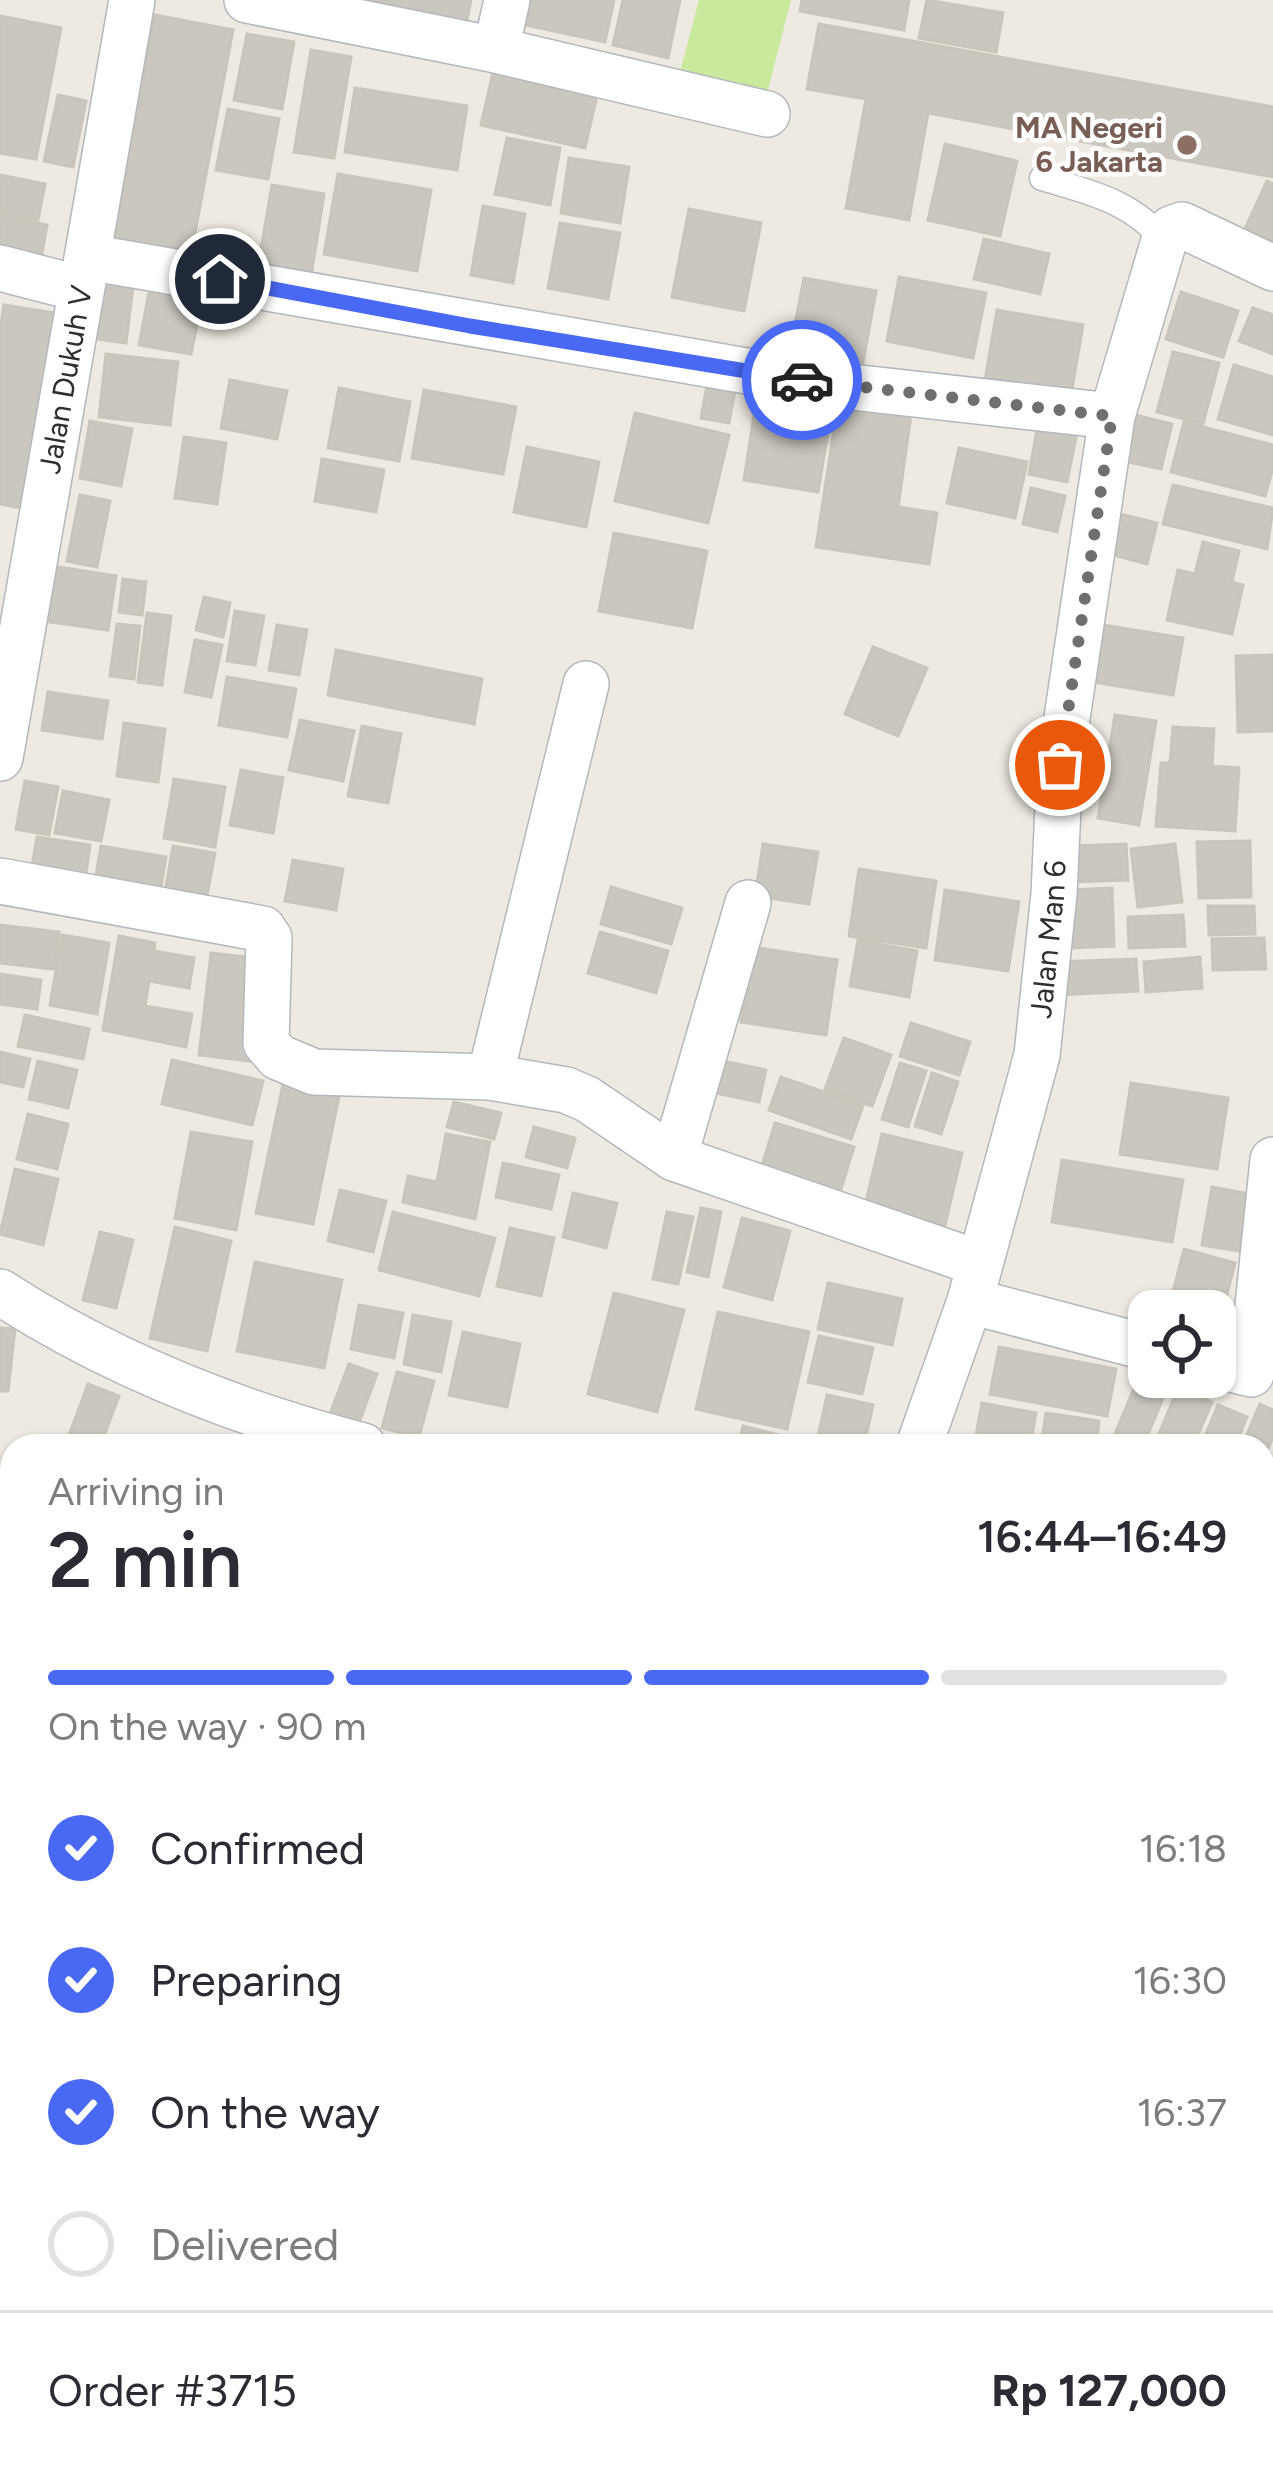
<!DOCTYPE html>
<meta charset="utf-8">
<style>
body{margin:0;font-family:Figtree,sans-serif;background:#f7f7f7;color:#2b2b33;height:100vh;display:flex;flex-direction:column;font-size:45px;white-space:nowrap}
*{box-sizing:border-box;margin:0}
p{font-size:39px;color:#7c7c81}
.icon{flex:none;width:66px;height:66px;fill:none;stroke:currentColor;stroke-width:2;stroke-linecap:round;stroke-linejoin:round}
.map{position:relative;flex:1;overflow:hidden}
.side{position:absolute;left:0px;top:1434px;width:1275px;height:1059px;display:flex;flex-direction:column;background:#fff;border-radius:36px 36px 0 0;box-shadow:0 3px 9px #0004}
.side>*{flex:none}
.controls{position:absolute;left:1128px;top:1290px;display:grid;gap:24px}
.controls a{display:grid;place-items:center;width:108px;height:108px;border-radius:24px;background:#fff;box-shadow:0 3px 9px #0004;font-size:60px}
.pin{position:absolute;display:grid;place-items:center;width:102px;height:102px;color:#fff;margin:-51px;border:6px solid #fff;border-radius:50%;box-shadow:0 3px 12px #0007}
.courier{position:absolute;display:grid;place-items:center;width:120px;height:120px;margin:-60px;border:9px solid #4969f4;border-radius:50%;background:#fff;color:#222;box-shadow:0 3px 15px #0007}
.head em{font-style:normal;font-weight:600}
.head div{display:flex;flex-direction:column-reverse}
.head{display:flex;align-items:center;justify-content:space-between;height:204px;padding:0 48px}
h1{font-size:78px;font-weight:600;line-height:90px}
.bar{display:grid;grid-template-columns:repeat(4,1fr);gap:18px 12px;align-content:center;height:144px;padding:0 48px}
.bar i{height:15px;border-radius:9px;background:#e1e1e2}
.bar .active{background:#4969f4}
.bar p{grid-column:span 4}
.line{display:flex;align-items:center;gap:30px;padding:0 48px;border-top:3px solid #e1e1e2}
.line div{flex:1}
ol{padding:0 48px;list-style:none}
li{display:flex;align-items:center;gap:36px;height:132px}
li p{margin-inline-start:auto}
li .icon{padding:12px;border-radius:50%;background:#4969f4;color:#fff;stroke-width:4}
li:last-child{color:#7c7c81}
li i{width:66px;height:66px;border:6px solid #e1e1e2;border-radius:50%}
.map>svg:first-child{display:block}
</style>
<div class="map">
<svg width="1273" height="2492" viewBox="0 0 1273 2492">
<rect width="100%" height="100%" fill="#eee9e1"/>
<path fill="#c9e99d" d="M699,0h92l-29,113 -87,-22z"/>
<g fill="#cac7bf" stroke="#cac5bb" stroke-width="3">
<path d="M357,0h114l-5,25z"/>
<path d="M522,0h92l-9,42 -88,-19z"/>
<path d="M623,0h57l-12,58 -55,-13z"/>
<path d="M802,0h107l-5,30 -104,-19z"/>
<path d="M927,0l76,13 -7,39 -77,-14z"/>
<path d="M155,15l78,15 -44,235 -78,-14z"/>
<path d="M0,16l61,12 -25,131 -36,-6z"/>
<path d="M819,24l454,83v70l-345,-64 -19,107 -63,-12 20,-109 -59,-10z"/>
<path d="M247,34l47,8 -12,67 -48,-9z"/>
<path d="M311,50l40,7 -17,101 -40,-6z"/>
<path d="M494,68l104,23 -13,57 -104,-23z"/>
<path d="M355,88l112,18 -10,64 -112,-18z"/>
<path d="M58,95l28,6 -13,66 -29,-6z"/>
<path d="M228,109l51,10 -11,60 -52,-9z"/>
<path d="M507,138l53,10 -10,57 -55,-11z"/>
<path d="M945,144l72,17 -17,75 -72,-16z"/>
<path d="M569,158l60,9 -9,56 -59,-10z"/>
<path d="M338,174l93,16 -14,81 -93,-17z"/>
<path d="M0,175l45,9 -7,36 -38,-7z"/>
<path d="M1267,181l6,3v57l-28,-12z"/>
<path d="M272,185l52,9 -13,82 -53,-9z"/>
<path d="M483,206l42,8 -12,69 -42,-8z"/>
<path d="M689,209l72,14 -17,88 -72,-14z"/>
<path d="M0,216l47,9 -8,45 -39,-7z"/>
<path d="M560,223l60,10 -12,66 -60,-11z"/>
<path d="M984,239l65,15 -9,40 -66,-15z"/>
<path d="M91,272l43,6 -8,65 -44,-6z"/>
<path d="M899,277l87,16 -13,65 -86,-17z"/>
<path d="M804,278l72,13 -15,82 -73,-13z"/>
<path d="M151,282l53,10 -13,62 -52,-9z"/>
<path d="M1181,292l57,19 -15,46 -57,-18z"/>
<path d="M4,305l56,9 -34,195 -26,-5v-174z"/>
<path d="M1253,308l20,7v39l-34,-13z"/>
<path d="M997,310l86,15 -13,76 -86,-15z"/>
<path d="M1173,352l46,11 -16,61 -46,-12z"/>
<path d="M106,354l72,8 -8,63 -71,-8z"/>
<path d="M1234,365l39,12v58l-55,-16z"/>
<path d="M709,374l28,6 -8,43 -28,-5z"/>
<path d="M230,380l57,11 -10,48 -56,-11z"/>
<path d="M339,388l71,14 -11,59 -71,-13z"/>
<path d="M424,390l92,17 -13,67 -91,-16z"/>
<path d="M838,403l73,12 -13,92 39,6 -8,51 -113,-17z"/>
<path d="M635,413l94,22 -21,88 -93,-22z"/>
<path d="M754,415l75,12 -11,65 -74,-12z"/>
<path d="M1135,415l37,9 -11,45 -37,-8z"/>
<path d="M90,421l42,8 -11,57 -41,-8z"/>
<path d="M1184,422l89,23v23l-8,28 -94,-24z"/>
<path d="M1038,424l39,8 -10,50 -38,-8z"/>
<path d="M184,437l42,6 -9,61 -42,-6z"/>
<path d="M527,447l72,15 -13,65 -72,-15z"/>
<path d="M959,448l68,14 -12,56 -68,-15z"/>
<path d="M322,459l62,11 -8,42 -61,-11z"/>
<path d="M1173,485l100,23 -6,41 -104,-25z"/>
<path d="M1031,488l34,8 -8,36 -34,-8z"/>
<path d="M80,495l30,6 -13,66 -30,-6z"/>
<path d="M1116,513l41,10 -10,41 -41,-11z"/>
<path d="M614,533l93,18 -15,77 -93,-17z"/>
<path d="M1203,542l36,9 -7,31 11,3 -11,49 -65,-14 11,-50 17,4z"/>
<path d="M52,566l64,10 -8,54 -65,-9z"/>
<path d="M123,579l23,3 -4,33 -23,-3z"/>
<path d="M204,597l26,6 -7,34 -27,-7z"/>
<path d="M235,611l29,5 -9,49 -28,-4z"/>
<path d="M147,613l24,3 -9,69 -24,-3z"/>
<path d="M1091,623l92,15 -10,57 -92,-15z"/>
<path d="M117,624l23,2 -6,53 -24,-3z"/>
<path d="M277,625l30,5 -8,45 -30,-5z"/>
<path d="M195,640l27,5 -11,52 -26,-5z"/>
<path d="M873,647l54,21 -29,68 -53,-22z"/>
<path d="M336,650l146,29 -8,45 -146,-29z"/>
<path d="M1273,655v76l-35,1 -2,-76z"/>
<path d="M227,677l69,12 -9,48 -68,-12z"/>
<path d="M48,692l60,9 -6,38 -60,-9z"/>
<path d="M1115,715l41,6 -17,104 -41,-7z"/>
<path d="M300,720l54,11 -11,50 -54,-11z"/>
<path d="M124,723l41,6 -7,53 -41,-6z"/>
<path d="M362,726l39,8 -13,69 -40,-7z"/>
<path d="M1173,727l41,2 -2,37 27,2 -4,63 -79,-5 5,-63h9z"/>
<path d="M241,770l42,8 -10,55 -43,-8z"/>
<path d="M174,779l51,8 -10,60 -51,-9z"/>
<path d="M25,781l33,6 -9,48 -33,-6z"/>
<path d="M63,791l46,9 -8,41 -46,-8z"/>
<path d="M37,837l53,8 -7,48 -54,-8z"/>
<path d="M1250,841l1,56 -52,1 -2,-56z"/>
<path d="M763,844l55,8 -9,52 -54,-8z"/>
<path d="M1126,844l2,36 -55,2 -2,-36z"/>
<path d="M1175,844l7,58 -44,5 -7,-58z"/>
<path d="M101,846l65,11 -8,47 -65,-11z"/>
<path d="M173,846l42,7 -11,58 -41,-7z"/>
<path d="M293,860l50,9 -7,41 -51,-9z"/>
<path d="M859,869l77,12 -10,67 -77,-12z"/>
<path d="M611,887l71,21 -11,36 -70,-20z"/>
<path d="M1112,888l2,58 -42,2 -3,-58z"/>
<path d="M945,890l74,12 -11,69 -73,-11z"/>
<path d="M1208,906h46l1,28 -46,1z"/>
<path d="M1183,915l2,31 -56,2 -1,-31z"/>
<path d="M0,925l59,7 -5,37 -54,-6z"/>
<path d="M600,932l68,19 -12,42 -68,-20z"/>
<path d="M62,935l47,8 -12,71 -47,-9z"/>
<path d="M119,936l36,7 -1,8 40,7 -5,30 -40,-7 -4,25 47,8 -6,33 -83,-17z"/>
<path d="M1264,938l2,31 -53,1 -1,-31z"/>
<path d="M858,940l59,11 -8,46 -59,-11z"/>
<path d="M752,947l85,13 -11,75 -85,-13z"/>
<path d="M211,953l51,6 -12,102 -51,-6z"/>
<path d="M1200,957l2,31 -56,4 -2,-30z"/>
<path d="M1136,959l2,32 -80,4 -2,-33z"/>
<path d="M0,974l41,6 -4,29 -37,-5z"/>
<path d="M25,1015l64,14 -6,30 -65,-13z"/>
<path d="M911,1023l59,19 -11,33 -59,-19z"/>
<path d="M844,1038l47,17 -19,51 -47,-17z"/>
<path d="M0,1052l30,7 -7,28 -23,-5z"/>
<path d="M172,1060l91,21 -11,44 -90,-21z"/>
<path d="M38,1061l39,9 -9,38 -39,-9z"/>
<path d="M723,1061l43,9 -7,32 -43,-9z"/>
<path d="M900,1063l26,8 -18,56 -26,-8z"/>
<path d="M932,1073l26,9 -17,52 -26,-8z"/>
<path d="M781,1077l82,29 -12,33 -82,-29z"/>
<path d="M284,1080l56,11 -27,133 -57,-11z"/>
<path d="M1131,1083l97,15 -11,71 -97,-15z"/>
<path d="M454,1102l47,11 -7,26 -47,-12z"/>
<path d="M28,1114l40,10 -11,45 -40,-10z"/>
<path d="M775,1123l79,24 -16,52 -79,-24z"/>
<path d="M534,1127l41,11 -8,30 -41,-11z"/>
<path d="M191,1132l61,10 -16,88 -61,-12z"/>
<path d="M446,1134l44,8 -15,77 -72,-17 5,-26 29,6z"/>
<path d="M882,1134l80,19 -17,72 -80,-19z"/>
<path d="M1062,1160l121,20 -11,62 -120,-20z"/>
<path d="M503,1163l56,12 -8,34 -55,-12z"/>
<path d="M15,1169l43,10 -15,66 -43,-11z"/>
<path d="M1212,1187l37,7 -10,57 -37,-6z"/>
<path d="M340,1190l46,11 -13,51 -45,-11z"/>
<path d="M573,1193l44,10 -11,45 -43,-11z"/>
<path d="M701,1208l20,4 -13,65 -21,-5z"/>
<path d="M393,1212l102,26 -16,58 -100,-26z"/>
<path d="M667,1212l26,5 -15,67 -25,-5z"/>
<path d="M742,1218l48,13 -18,69 -48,-13z"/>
<path d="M175,1227l56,14 -24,110 -57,-13z"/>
<path d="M510,1228l44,10 -13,58 -44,-10z"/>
<path d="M100,1232l33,8 -17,68 -33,-8z"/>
<path d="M1184,1249l51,14 -19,74 -1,-26h-47z"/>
<path d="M255,1262l87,18 -18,88 -87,-17z"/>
<path d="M828,1283l74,16 -10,46 -74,-16z"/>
<path d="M614,1293l70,17 -27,102 -69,-18z"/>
<path d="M359,1305l44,8 -9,45 -43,-9z"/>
<path d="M718,1312l91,20 -22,97 -91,-20z"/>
<path d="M413,1315l38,7 -10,50 -37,-8z"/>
<path d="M0,1328l15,1 -7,62h-8z"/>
<path d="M463,1332l57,12 -13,63 -58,-12z"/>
<path d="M819,1336l54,12 -11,46 -54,-12z"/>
<path d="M999,1347l117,22 -9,47 -117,-22z"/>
<path d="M349,1364l28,10 -19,51 -28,-11z"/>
<path d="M397,1372l37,9 -15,56 -37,-9z"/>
<path d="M1138,1379l28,12 -23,55h-33z"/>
<path d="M88,1384l31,12 -19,50h-28l-6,-2z"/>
<path d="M1178,1388l34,14 -19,44h-39z"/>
<path d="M827,1395l46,10 -9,41 -46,-9z"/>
<path d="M982,1403l54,10 -6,33h-56z"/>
<path d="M1260,1404l13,6v27l-10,25v-16h-21z"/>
<path d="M1218,1405l29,12 -12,29h-34z"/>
<path d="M1046,1413l53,8 -3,25h-55z"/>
<path d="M743,1426l40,10 -2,10h-42z"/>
<path d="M0,1567l12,2v76l-12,-2z"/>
<path d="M1263,1738l10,1v51l-10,-2z"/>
<path d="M0,1849l12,2 -5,52 -7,-1z"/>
<path d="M1263,1929l10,2v73l-10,-2z"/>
<path d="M0,1941h12v41l-12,-1z"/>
<rect x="0" y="1992" width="12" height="60"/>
<path d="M3,2102l9,8v63l-12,13z"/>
<path d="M1263,2106l10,2 -3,59 -7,-1z"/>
<path d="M1265,2297l8,1v94l-10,-2z"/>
<path d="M12,2319v81h-3l-9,-79z"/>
<path d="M0,2403h12v45l-12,1z"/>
<path d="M1266,2405l7,1v52h-9z"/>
<path d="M27,2481l53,1v10h-53z"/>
<rect x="181" y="2481" width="86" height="11"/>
<path d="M327,2481h45l2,11h-45z"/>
<path d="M382,2481h41l3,11h-42z"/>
<path d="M636,2481h51l2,11h-51z"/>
<rect x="943" y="2481" width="45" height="11"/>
<path d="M1013,2481h73l-1,9 -72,-4z"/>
<path d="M1187,2481h32l-2,11h-32z"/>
</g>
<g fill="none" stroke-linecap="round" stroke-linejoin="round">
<g stroke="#b5b7c0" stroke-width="27">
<g id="service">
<path d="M1042,178c47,14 90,23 122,63"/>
<path d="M1263,1497l10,3"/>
</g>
</g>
<g stroke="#b5b7c0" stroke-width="48">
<g id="minor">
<path d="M247,0l249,50 11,-50"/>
<path d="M496,50l271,64"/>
<path d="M88,257l728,126 296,33"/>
<path d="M0,268l81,21"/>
<path d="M586,684l-96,393 76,13 21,9 87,59 304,105"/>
<path id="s1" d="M0,758l132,-758"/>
<path d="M0,881l263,48 6,9 -3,105 12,14 36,15 176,5"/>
<path d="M674,1158l74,-255"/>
<path d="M0,1292c111,72 236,121 363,154"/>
<path d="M970,1301l179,47"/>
<path d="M1215,1365l36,9 22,-214"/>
<path id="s2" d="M919,1446l51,-145 67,-246 17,-161 6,-129 52,-349 52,-175 7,-12 11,-4 91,43"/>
<path d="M1263,1834l10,1"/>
<path d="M0,2216l12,11"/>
<path d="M1263,2257l10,2"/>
<path d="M0,2295l12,-2"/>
<path d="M108,2481v11"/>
<path d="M787,2481l2,11"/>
<path d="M1124,2492l1,-11"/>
</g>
</g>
<use href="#service" stroke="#fff" stroke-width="24"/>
<use href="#minor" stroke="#fff" stroke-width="45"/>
</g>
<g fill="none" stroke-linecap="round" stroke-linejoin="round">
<path stroke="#716f6d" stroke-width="12" stroke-dasharray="0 21.6" d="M802,380l310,36 -52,349"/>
<path stroke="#4969f4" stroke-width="15" d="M220,279l250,47 332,54"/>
</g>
<circle fill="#8d6e63" stroke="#fff" stroke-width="4.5" cx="1187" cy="145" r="12"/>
<g text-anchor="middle" stroke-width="9" stroke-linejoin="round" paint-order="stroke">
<g font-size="30" font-weight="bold" fill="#785e54" stroke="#fff" text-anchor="end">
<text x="1163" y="138">MA Negeri<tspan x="1163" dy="34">6 Jakarta</tspan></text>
</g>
<g font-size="30" fill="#2e2e2e" stroke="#fff">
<text dy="10" stroke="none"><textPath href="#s1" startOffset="384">Jalan Dukuh V</textPath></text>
<text dy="10" stroke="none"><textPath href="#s2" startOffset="525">Jalan Man 6</textPath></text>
</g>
</g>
</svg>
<div class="controls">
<a><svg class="icon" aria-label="locate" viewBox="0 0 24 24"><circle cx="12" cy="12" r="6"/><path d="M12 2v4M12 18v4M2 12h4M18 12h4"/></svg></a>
</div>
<div class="pin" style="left:1060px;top:765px;background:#ea580c"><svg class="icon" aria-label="bag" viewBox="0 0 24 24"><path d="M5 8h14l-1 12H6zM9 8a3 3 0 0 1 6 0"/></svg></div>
<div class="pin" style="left:220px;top:279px;background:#1f2937"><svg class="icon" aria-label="home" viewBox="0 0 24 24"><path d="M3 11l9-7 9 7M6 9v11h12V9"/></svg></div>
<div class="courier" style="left:802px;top:380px"><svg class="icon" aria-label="car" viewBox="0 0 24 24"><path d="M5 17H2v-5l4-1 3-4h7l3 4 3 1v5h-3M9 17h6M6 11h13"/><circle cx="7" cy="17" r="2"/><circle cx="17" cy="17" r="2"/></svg></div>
<section class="side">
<div class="head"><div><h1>2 min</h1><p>Arriving in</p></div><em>16:44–16:49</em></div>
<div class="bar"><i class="active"></i><i class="active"></i><i class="active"></i><i></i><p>On the way · 90 m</p></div>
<ol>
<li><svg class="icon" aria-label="check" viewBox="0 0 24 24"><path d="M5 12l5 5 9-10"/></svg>Confirmed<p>16:18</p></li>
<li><svg class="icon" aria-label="check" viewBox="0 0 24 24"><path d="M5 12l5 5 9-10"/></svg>Preparing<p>16:30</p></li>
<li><svg class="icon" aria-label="check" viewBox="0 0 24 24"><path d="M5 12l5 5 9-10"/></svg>On the way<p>16:37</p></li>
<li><i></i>Delivered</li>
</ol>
<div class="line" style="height:156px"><div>Order #3715</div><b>Rp 127,000</b></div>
</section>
</div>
